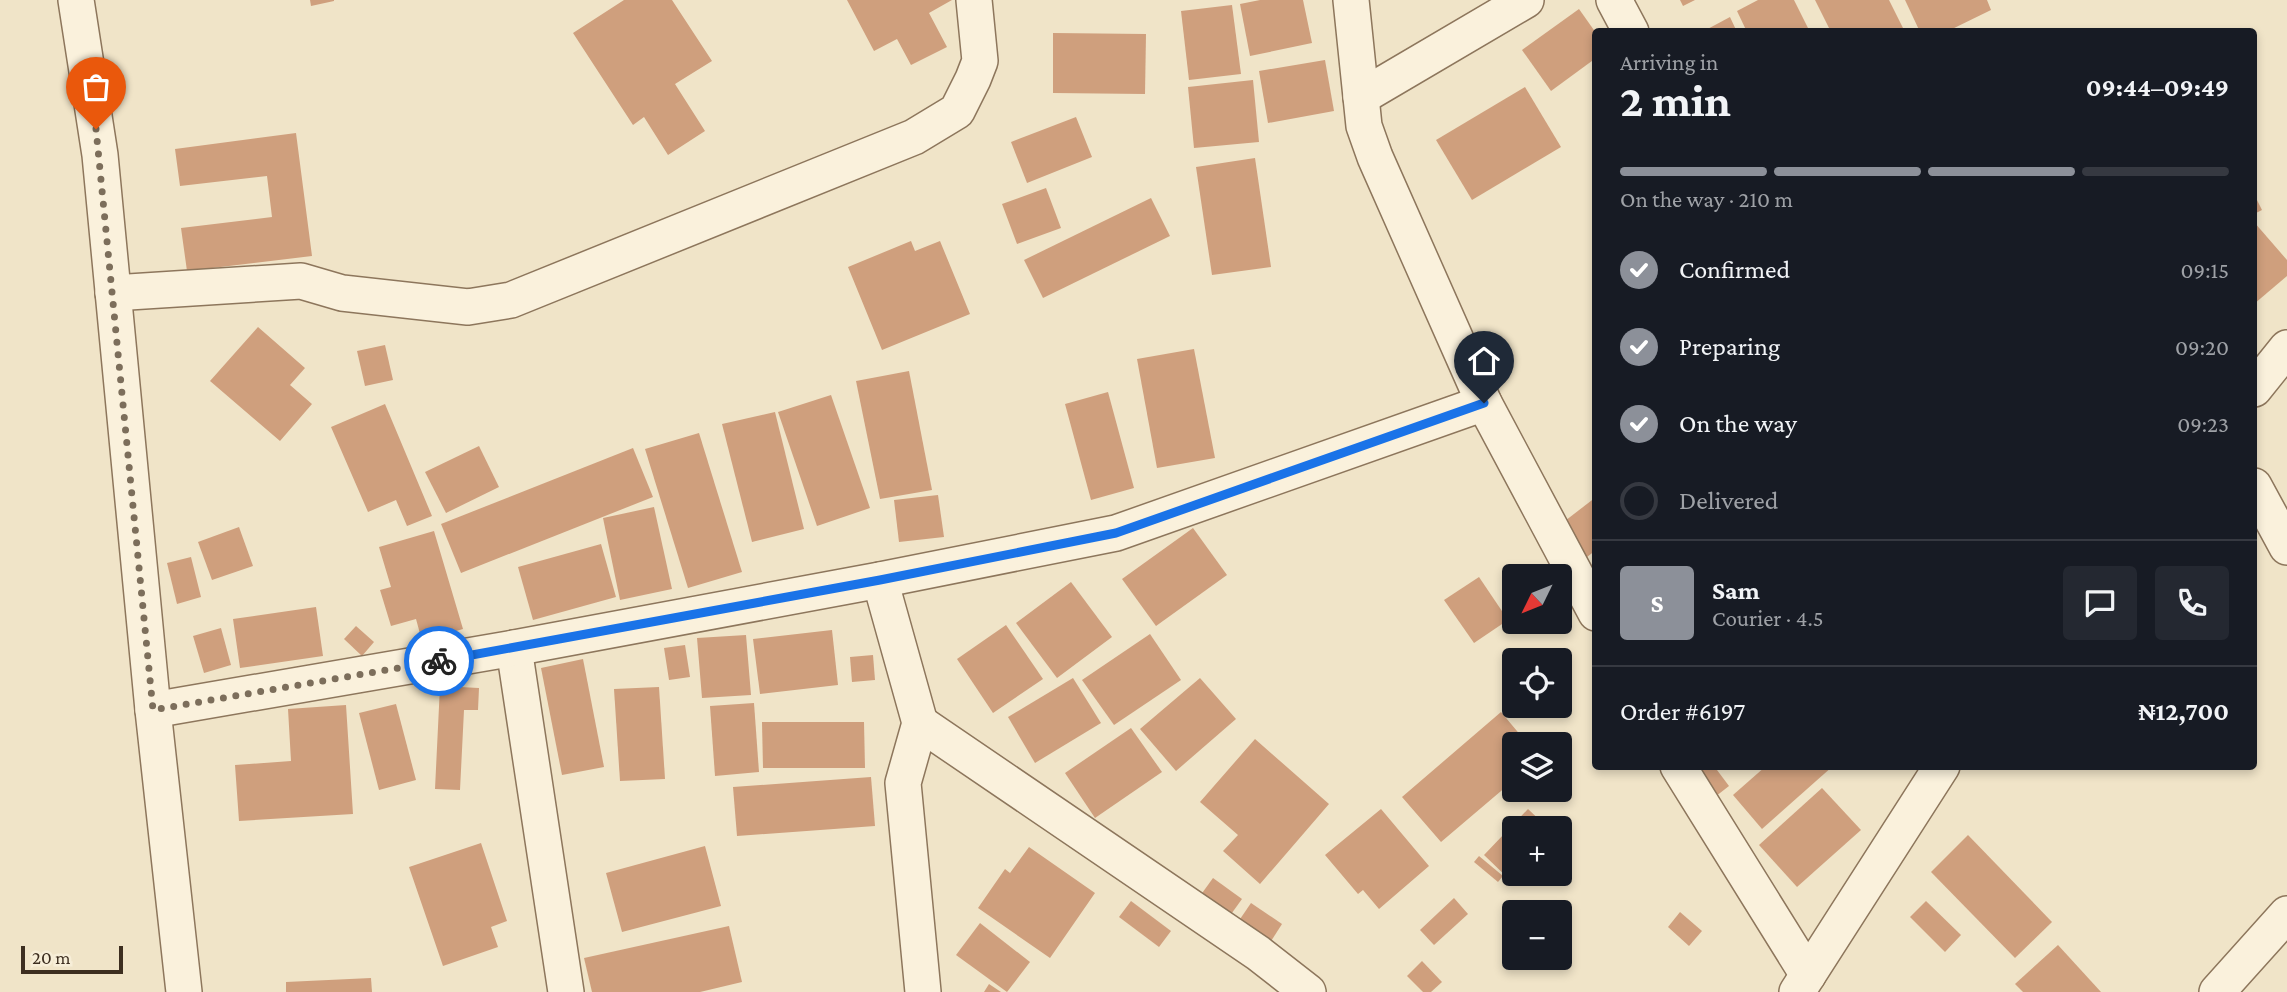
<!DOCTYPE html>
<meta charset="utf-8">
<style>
body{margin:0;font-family:"Crimson Pro",serif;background:#242831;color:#f1f3f6;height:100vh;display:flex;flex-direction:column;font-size:26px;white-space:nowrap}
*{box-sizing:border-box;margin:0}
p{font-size:23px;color:#9ea1a6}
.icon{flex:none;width:38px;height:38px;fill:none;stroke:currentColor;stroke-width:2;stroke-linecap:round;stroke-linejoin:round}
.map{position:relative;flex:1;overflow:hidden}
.panel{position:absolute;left:1592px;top:28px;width:665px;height:742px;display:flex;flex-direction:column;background:#171b24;border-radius:7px;box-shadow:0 4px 10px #0003}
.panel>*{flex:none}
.needle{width:46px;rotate:227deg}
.controls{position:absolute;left:1502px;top:564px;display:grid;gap:14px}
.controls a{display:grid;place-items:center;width:70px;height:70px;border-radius:7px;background:#171b24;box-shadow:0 4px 10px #0003;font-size:35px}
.scale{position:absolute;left:21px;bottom:18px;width:102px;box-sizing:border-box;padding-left:7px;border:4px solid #3d2e20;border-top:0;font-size:19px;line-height:24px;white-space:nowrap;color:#3d2e20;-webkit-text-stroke:5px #f7eed8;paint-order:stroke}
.pin{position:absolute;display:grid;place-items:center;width:60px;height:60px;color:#fff;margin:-72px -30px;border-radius:50% 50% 50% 0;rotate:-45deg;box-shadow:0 0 7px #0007}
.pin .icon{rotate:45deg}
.courier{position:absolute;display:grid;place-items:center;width:70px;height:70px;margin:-35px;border:5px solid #1a73e8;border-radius:50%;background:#fff;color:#222;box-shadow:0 2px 9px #0007}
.head em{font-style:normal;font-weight:700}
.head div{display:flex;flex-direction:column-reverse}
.head{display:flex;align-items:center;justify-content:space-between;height:119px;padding:0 28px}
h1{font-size:46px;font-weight:700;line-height:52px}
.bar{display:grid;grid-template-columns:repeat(4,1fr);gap:10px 7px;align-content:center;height:84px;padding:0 28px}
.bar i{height:9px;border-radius:5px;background:#363941}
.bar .on{background:#8c9099}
.bar p{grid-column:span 4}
.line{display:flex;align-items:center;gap:18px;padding:0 28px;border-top:2px solid #363941}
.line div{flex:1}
.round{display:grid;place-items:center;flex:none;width:74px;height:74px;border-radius:7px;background:#242831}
ol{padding:0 28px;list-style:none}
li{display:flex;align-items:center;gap:21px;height:77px}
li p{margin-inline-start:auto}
li .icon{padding:7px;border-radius:50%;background:#8c9099;color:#fff;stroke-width:4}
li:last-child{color:#9ea1a6}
li i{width:38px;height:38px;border:4px solid #363941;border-radius:50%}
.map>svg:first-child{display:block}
</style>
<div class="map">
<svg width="2287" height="992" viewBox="0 0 2287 992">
<rect width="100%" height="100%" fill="#f0e4c8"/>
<g fill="#cf9f7d">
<path d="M310,0h24v1l-23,5z"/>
<path d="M624,0h48l40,61 -37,23 30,47 -37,24 -24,-38 -11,8 -60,-92z"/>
<path d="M847,0h105l-23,13 18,34 -36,18 -14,-26 -23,12z"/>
<path d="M1260,0h43l9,43 -62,13 -10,-52z"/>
<path d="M1680,0h15l-12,6z"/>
<path d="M1758,0h36l16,32h-63l-10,-21z"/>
<path d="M1815,0h74l16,32h-74z"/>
<path d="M1905,0h82l4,10 -45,22h-26z"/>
<path d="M1232,5l9,69 -52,6 -8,-69z"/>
<path d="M1579,9l17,24v25l-45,33 -29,-41z"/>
<path d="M1730,17l7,15h-35z"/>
<path d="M1053,33l93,1 -1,60 -92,-1z"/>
<path d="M1325,60l9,51 -66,12 -9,-52z"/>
<path d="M1253,80l6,62 -65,6 -6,-61z"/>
<path d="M1525,87l36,60 -89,53 -36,-60z"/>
<path d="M1076,117l16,40 -65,26 -16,-41z"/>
<path d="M296,133l16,123 -125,15 -6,-43 91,-11 -5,-41 -87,10 -5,-37z"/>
<path d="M1255,158l16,109 -59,8 -16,-108z"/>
<path d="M1046,188l15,40 -44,16 -15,-40z"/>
<path d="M2254,194l8,16 -8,4z"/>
<path d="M1151,198l19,38 -127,62 -19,-38z"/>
<path d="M2254,222l33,38v16l-33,28z"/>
<path d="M911,241l4,10 25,-10 30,73 -88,36 -34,-83z"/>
<path d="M258,327l47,41 -15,17 22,19 -32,37 -70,-60z"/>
<path d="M385,345l8,35 -28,6 -8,-35z"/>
<path d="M1194,349l21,109 -58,10 -20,-109z"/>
<path d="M909,371l23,119 -52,9 -24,-118z"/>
<path d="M1108,392l26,96 -43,12 -26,-96z"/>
<path d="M831,395l39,113 -53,18 -39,-114z"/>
<path d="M385,404l47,112 -25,10 -11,-26 -28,12 -37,-85z"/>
<path d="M775,412l29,117 -52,13 -30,-118z"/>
<path d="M699,433l43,139 -54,16 -43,-139z"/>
<path d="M479,446l20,41 -53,26 -21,-41z"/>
<path d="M633,448l20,49 -192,76 -20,-49z"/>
<path d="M938,495l6,42 -45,5 -5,-42z"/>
<path d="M1596,497v53l-9,7 -26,-33z"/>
<path d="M654,507l18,82 -52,11 -17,-82z"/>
<path d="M239,527l14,39 -41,14 -14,-38z"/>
<path d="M1193,528l34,47 -71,51 -34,-47z"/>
<path d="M434,531l29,98 -41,12 -6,-22 -25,7 -11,-36 11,-3 -12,-40z"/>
<path d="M601,544l15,53 -83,23 -15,-53z"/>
<path d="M191,557l10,40 -24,7 -10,-41z"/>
<path d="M1479,577l29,43 -34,23 -30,-43z"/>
<path d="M1071,582l41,55 -55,41 -41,-55z"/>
<path d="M316,607l7,49 -83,12 -7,-49z"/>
<path d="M1006,625l37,54 -50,34 -36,-54z"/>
<path d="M356,626l18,16 -12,14 -18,-17z"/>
<path d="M221,628l10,37 -27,8 -11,-37z"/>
<path d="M832,630l6,55 -78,9 -7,-55z"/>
<path d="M1150,634l31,46 -67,45 -32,-45z"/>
<path d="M746,635l5,60 -49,3 -5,-60z"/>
<path d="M685,645l5,32 -21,3 -5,-32z"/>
<path d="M873,655l2,25 -23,2 -2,-25z"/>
<path d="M583,659l21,108 -42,8 -21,-107z"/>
<path d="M1073,678l28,45 -66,40 -27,-46z"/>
<path d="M1200,678l36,41 -60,52 -36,-42z"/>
<path d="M440,686l39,2 -1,22h-14l-4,80 -25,-1z"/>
<path d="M659,687l6,92 -45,2 -6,-92z"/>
<path d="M754,703l5,69 -44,4 -5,-70z"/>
<path d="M396,704l20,76 -37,10 -20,-77z"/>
<path d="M346,705l7,109 -114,7 -4,-56 56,-4 -3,-52z"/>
<path d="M1501,712l27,32h-14v36l-73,62 -39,-45z"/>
<path d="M762,722h102l1,46h-102z"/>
<path d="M1131,728l31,44 -67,46 -30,-45z"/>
<path d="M1255,739l74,65 -69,80 -37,-33 15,-16 -38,-33z"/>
<path d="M1698,766h16l15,20 -18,14z"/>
<path d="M1766,766h67l-71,63 -29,-34z"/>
<path d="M871,777l4,49 -138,10 -4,-49z"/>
<path d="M1822,788l39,42 -64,57 -38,-42z"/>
<path d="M1381,809l48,57 -50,43 -16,-19 -5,4 -33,-39z"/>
<path d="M1528,809l20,19h-34v45h2l-6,7 -26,-25z"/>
<path d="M1968,835l84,87 -37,36 -84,-86z"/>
<path d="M481,843l26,78 -16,6 7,20 -55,19 -34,-99z"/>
<path d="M705,846l16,60 -99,26 -16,-59z"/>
<path d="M1029,847l66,46 -45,65 -72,-50 27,-39 5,4z"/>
<path d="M1479,856l24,20 -5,6 -24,-20z"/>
<path d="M1213,878l29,21 -13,18 -29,-21z"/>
<path d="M1454,898l14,16 -34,31 -14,-15z"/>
<path d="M1131,901l40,30 -12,16 -40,-30z"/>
<path d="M1926,901l35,34 -16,17 -35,-35z"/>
<path d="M1251,903l31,21 -14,22 -32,-21z"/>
<path d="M1680,912l22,19 -13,15 -21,-19z"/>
<path d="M980,923l50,39 -23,30 -51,-37z"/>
<path d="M729,926l13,56 -42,10h-108l-8,-34z"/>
<path d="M2058,945l43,47h-78l-8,-8z"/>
<path d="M1422,961l20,21 -11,10h-8l-16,-16z"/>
<path d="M371,978l1,14h-86v-10z"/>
<path d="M989,984l12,8h-17z"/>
</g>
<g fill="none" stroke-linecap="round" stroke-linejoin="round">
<g stroke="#8d765c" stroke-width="38">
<g id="minor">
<path d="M76,0l24,155 53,555 31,282"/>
<path d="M1351,0l13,126 11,31 109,246 112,210"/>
<path d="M1614,0l17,32"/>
<path d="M1361,97l165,-97"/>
<path d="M113,293l188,-12 41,12 126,14 43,-7 403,-163 43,-26 16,-32 7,-18 -6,-61"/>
<path d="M2254,389l33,-41"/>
<path d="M2254,486l33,61"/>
<path d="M880,580l40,143 -17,60 20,209"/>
<path d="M514,648l52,344"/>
<path d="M153,710l361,-62 366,-68 236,-47 368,-130"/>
<path d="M920,723l338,230 50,39"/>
<path d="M1678,766l130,209"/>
<path d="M1797,992l145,-226"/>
<path d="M2217,992l70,-78"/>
</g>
</g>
<use href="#minor" stroke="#faf1dc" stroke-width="35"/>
</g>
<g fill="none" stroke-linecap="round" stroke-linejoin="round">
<path stroke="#7c6e5b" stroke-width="7" stroke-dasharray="0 12.6" d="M96,129l57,581 286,-49"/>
<path stroke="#1a73e8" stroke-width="9" d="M439,661l441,-81 236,-47 368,-130"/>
</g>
</svg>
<div class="controls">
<a><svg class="needle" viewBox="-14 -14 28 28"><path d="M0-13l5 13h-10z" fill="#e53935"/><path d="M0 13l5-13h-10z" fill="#9ea1a6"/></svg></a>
<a><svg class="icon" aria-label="locate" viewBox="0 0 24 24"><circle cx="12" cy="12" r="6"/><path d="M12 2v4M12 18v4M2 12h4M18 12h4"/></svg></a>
<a><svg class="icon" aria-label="layers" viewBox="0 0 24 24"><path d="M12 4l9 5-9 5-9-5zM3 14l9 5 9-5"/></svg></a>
<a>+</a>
<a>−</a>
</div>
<div class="scale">20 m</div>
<div class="pin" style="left:96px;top:129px;background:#ea580c"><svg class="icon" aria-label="bag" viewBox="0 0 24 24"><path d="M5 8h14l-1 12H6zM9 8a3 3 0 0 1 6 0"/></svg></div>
<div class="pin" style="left:1484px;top:403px;background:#1f2937"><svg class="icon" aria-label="home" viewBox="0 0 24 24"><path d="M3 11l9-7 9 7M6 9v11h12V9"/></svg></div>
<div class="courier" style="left:439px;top:661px"><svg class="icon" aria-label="bike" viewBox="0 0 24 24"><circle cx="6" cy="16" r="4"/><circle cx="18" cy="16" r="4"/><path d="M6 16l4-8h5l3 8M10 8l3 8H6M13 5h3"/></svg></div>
<section class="panel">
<div class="head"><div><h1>2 min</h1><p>Arriving in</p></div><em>09:44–09:49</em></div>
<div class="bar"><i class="on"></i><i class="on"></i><i class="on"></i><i></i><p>On the way · 210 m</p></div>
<ol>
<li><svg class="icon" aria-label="check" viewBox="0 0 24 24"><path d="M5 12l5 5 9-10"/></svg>Confirmed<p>09:15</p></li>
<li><svg class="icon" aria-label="check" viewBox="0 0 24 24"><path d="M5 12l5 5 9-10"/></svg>Preparing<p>09:20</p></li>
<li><svg class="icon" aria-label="check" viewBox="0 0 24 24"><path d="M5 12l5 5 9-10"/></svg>On the way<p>09:23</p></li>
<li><i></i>Delivered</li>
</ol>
<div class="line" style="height:126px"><b class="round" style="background:#8c9099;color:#fff">S</b><div><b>Sam</b><p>Courier · 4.5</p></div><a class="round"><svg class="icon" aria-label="chat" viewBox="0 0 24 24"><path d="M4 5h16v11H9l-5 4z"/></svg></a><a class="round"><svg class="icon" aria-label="phone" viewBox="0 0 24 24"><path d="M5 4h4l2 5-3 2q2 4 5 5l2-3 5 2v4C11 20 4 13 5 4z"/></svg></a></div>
<div class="line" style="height:91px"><div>Order #6197</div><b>₦12,700</b></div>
</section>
</div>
